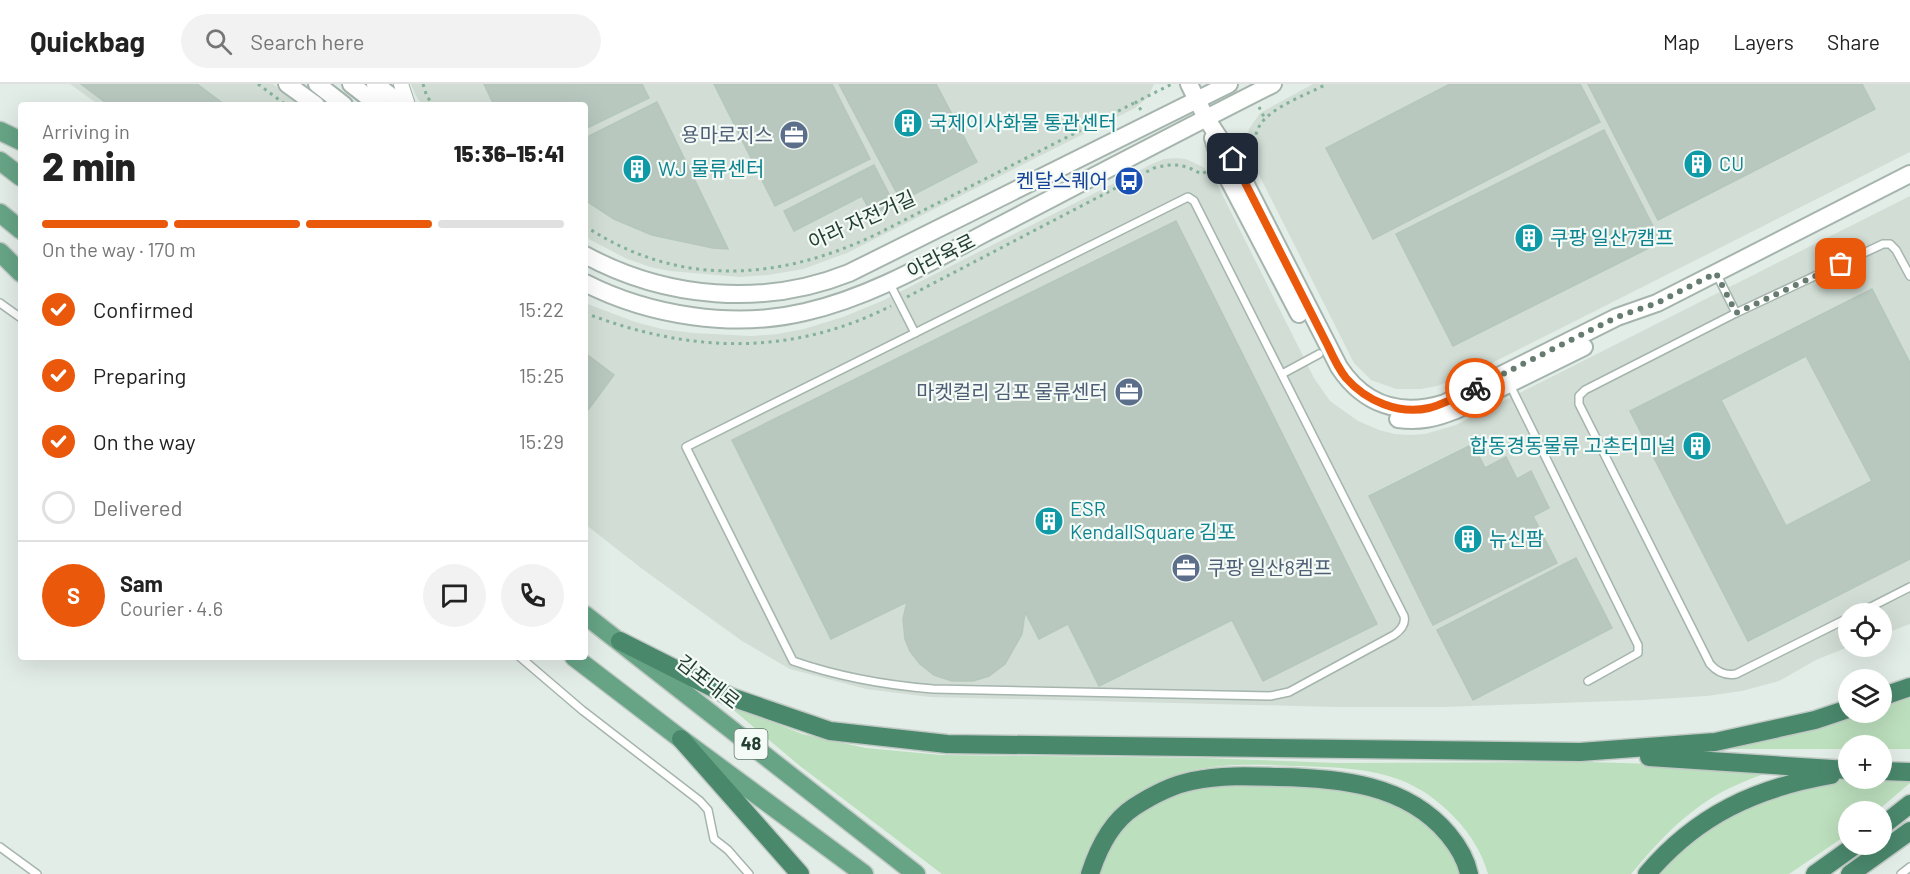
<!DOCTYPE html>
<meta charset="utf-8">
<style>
body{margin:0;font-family:Barlow,"Noto Sans KR",sans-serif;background:#f2f2f2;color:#222;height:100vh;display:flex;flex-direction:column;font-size:22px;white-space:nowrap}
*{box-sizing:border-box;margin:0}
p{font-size:20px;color:#767676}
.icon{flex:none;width:33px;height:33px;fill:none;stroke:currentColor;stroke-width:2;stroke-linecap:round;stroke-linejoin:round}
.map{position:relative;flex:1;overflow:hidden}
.panel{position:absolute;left:18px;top:18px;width:570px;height:558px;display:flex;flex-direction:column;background:#fff;border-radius:6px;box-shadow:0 6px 24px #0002}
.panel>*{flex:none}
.controls{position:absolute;left:1838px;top:519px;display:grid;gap:12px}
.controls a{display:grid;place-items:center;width:54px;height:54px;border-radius:50%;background:#fff;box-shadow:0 6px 24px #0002;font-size:30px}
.pin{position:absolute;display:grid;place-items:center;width:51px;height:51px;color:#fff;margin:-26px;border-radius:12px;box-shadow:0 3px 9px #0006}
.courier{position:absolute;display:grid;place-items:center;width:60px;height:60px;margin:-30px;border:4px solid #ea580c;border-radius:50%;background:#fff;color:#222;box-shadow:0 2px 8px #0007}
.overview em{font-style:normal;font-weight:800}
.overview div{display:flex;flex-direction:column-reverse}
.overview{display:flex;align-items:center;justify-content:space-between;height:102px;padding:0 24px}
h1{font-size:39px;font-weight:800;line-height:45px}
.bar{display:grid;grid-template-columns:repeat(4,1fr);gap:9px 6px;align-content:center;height:72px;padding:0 24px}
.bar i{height:8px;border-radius:4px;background:#e0e0e0}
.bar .active{background:#ea580c}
.bar p{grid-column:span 4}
.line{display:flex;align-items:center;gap:15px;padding:0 24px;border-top:2px solid #e0e0e0}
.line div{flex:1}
.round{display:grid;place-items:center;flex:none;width:63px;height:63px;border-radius:32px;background:#f2f2f2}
ol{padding:0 24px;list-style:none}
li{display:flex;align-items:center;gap:18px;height:66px}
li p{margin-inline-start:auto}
li .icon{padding:6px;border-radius:50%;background:#ea580c;color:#fff;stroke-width:4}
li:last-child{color:#767676}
li i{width:33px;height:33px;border:3px solid #e0e0e0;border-radius:50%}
header{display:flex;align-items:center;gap:36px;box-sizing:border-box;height:84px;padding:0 30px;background:#fff;border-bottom:2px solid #e0e0e0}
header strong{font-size:28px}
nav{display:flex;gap:33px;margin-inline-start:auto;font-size:21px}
.search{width:420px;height:54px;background:#f2f2f2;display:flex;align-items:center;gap:15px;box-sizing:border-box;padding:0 21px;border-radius:33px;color:#767676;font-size:22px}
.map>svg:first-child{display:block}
</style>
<header>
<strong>Quickbag</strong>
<div class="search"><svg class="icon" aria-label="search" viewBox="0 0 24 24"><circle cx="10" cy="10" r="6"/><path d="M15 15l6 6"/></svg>Search here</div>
<nav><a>Map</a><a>Layers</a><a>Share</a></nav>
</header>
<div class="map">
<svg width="1910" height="790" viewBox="0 0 1910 790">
<rect width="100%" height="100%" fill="#e3ede7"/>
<g fill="#d1ddd5">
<path d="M70,0h203l28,21h-202z"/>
<path d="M411,0h743l-6,13 -13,11 -288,145 -44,16 -35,6 -28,2 -70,-6 -20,-4 -25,-9 -40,-21v-132h-163l-7,-11z"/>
<path d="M1313,0h597v68l-438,221 -35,13 -16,3h-25l-25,-9 -17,-17 -105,-208 -2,-14 2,-12 11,-16z"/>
<path d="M1176,74l10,1 17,8 14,17 97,194 16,23 28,20 21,9 16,4 16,1 14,-1 31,-9 454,-229v428l-29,11v-21h-33v33l-32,13 -37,21 -37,10 -35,5 -64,4 -200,7h-106l-407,-10 -64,-8 -76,-20 -48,-28 -101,-73 -56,-44v-221l50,19 27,7 31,4 58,3 27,-2 26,-5 39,-12 39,-16 270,-137 12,-5z"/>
</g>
<g fill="#bcdfbd">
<path d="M1910,611v54h-29v-3h-33v3h-119v-4l104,-23 27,-9 21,-1v-7z"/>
<path d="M724,618l78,32 64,14 75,7 260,3 136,5 253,-1 191,6c-27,9 -56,20 -80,37 -27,19 -49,44 -70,69h-143c-6,-21 -17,-39 -32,-55 -47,-51 -97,-51 -162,-53 -62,-3 -117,-4 -169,36 -16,13 -30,31 -38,50 -2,7 -4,15 -5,22h-140l-142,-108z"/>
<path d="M1842,693c11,3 24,0 35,2 9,1 17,4 25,3l3,-5h5v6l-33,28 -29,1v22l-59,40h-136l32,-33 59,-38z"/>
<path d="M1259,697l118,11 61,37 27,45h-368l19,-38 30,-28 38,-18z"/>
</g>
<g fill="#b8c8bf" stroke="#b5c7bc" stroke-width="1.5" fill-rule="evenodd">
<path d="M81,0h116l28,21h-116z"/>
<path d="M484,0h158l7,14 -64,31v-24h-91z"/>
<path d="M714,0h118l38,75 -95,47z"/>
<path d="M839,0h97l41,78 -76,39z"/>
<path d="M1450,0h130l20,38 -227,117 -47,-91z"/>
<path d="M1588,0h274l13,25 -217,111z"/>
<path d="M657,18l71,147 -15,-1 -61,-13 -38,-16 -29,-19v-62z"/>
<path d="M1604,46l57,112 -208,104 -57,-112z"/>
<path d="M874,81l20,39 -22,11 -10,-19 -68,35 -10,-20z"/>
<path d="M1176,137l201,403 -114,57 -31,-61 -133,66 -31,-62 -29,15 -14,-27 -3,22 -17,30 -16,12 -16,5h-21l-18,-6 -14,-11 -10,-13 -5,-12 -2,-20 4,-17 -76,37 -99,-199z"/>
<path d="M1872,205l38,74v196l-162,82 -118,-230zM1806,272l66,125 -86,45 -65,-126z"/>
<path d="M585,269l29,22 -29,39z"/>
<path d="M1473,360l12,24 21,-11 11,22 14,-8 18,37 -16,8 24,47 -124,62 -64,-129z"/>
<path d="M1576,474l36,70 -139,72 -36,-70z"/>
</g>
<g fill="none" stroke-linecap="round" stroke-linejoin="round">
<g stroke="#a5b5ad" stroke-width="10">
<g id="service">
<path d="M1188,113l6,4 210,415c2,8 -3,14 -10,19l-105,57 -19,4 -337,-7c-49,-4 -94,-12 -140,-28l-107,-214z"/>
<path d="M1716,189l20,40"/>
<path d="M890,200l25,49"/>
<path d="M0,219l21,15"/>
<path d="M1282,290l37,-20"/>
<path d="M1510,301l128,260v8l-50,28"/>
<path d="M1857,530l53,-27"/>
<path d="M1848,534l-112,56c-11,2 -19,-2 -26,-10l-131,-260v-8l6,-6 151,-77 147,-69h7l6,6 14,26"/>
<path d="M520,573l62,53 118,91 8,9 6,29 14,11 21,24"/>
<path d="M0,763l37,27"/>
<path d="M1901,790l9,-7"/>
</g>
</g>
<g stroke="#a5b5ad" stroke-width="16">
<path id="minor" d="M401,0l7,21"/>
</g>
<g stroke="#a5b5ad" stroke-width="20">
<g id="tertiary">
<path d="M287,0l29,21"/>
<path d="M317,0l27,21"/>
<path d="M351,0l27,21"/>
<path d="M375,0l28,21"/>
<path d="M1189,0l17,34 27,41 106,208c25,38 62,50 106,36l172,-86 40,-14 253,-129"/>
<path d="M1213,54l8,27 78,149"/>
<path d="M585,171c81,44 179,52 264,18l380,-189"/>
<path d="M585,199c65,33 149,46 220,29 66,-15 127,-51 186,-82 94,-49 187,-98 282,-146"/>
<path d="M1398,335c22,3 38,-1 58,-9l128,-63"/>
</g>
</g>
<g stroke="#c1c9c5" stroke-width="21">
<g id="primary">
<path d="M0,47l21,10"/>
<path d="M0,77l21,16"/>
<path d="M0,129l21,17"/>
<path d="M0,168l21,21"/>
<path d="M585,531l331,259"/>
<path d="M574,573l107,82 183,135"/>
</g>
</g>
<g stroke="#c1c9c5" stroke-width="21">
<g id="trunk">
<path d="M620,557l111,56 99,34 117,13 633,8 135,-10 100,-22 33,-11"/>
<path d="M1881,613l29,-10"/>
<path d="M681,655l119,135"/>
<path d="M1649,673l199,13"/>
<path d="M1881,687l29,1"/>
<path d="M1881,743l29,-23"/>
<path d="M1090,790c8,-25 21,-52 44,-67 17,-11 38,-22 58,-26 28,-6 57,-5 86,-4 61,1 128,7 170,57 10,12 18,25 21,40"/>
<path d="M1647,790c50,-59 109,-86 184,-99"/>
<path d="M1815,790l42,-30"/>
<path d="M1850,790l60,-43"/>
</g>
</g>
<g stroke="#83b298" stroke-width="3" stroke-dasharray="3 4.5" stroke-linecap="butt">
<path d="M258,0l28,21"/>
<path d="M423,0l4,13 7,8"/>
<path d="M1259,23l6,12"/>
<path d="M1141,26l-5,-8 36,-18"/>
<path d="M1246,68l8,-4c1,-8 1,-15 6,-23 11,-18 48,-31 67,-41"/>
<path d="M585,142c93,62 193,55 290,9l261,-133"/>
<path d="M907,213l247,-129c18,-5 31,-4 47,6l7,-3"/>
<path d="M585,229c104,40 205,44 306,-7"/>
</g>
<use href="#service" stroke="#fff" stroke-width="7"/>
<use href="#minor" stroke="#fff" stroke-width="14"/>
<use href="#tertiary" stroke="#fff" stroke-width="16"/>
<use href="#primary" stroke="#67a486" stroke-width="18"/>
<use href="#trunk" stroke="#4a886c" stroke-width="18"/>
</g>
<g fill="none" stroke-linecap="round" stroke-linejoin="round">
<path stroke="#667c71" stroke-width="6" stroke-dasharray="0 10.8" d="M1475,304l142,-71 40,-14 59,-30 20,40 105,-49"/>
<path stroke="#ea580c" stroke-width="8" d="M1233,75l95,187c5,11 10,22 18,32 20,23 53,37 83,30 16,-4 32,-13 46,-20"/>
</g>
<defs>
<g id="building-disc" transform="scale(1.5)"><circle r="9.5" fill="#0f9aa8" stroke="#f4faf6"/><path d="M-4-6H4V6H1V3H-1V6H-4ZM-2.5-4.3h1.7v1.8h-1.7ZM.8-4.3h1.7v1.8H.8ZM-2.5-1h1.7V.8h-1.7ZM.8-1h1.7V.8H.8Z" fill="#fff"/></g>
<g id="office-disc" transform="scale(1.5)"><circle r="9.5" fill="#5c6f8a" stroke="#f4faf6"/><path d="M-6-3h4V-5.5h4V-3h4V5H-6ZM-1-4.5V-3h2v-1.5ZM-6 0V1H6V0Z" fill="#fff"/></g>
<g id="bus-disc" transform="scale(1.5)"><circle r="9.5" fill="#1a4fb4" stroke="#f4faf6"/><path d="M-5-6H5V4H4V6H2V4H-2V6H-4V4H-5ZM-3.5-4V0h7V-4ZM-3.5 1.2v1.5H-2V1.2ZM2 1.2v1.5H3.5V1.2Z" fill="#fff"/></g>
</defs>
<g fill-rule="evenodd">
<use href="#building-disc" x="908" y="39"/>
<use href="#office-disc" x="794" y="51"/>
<use href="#building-disc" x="1698" y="80"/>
<use href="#building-disc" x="637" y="85"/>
<use href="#bus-disc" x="1129" y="97"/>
<use href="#building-disc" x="1529" y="154"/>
<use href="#office-disc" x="1129" y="308"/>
<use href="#building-disc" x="1697" y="362"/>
<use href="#building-disc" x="1049" y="437"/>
<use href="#building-disc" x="1468" y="455"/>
<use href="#office-disc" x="1186" y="484"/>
</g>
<g text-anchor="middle" stroke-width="4.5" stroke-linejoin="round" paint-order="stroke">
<rect fill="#f4faf6" stroke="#61776c" stroke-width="1.5" x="734.5" y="645" width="33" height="30" rx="4.5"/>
<g font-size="18" font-weight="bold" fill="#223f31">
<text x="751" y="666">48</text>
</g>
<g font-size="20" fill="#0d838f" stroke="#f4faf6" text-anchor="start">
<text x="929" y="46">국제이사화물 통관센터</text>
<text x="1719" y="87">CU</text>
<text x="658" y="92">WJ 물류센터</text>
<text x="1550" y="161">쿠팡 일산7캠프</text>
<text x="1676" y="369" text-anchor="end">합동경동물류 고촌터미널</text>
<text x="1070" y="432">ESR<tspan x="1070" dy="23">KendallSquare 김포</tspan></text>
<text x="1489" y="462">뉴신팜</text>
</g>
<g font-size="20" fill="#4e5e75" stroke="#f4faf6" text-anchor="end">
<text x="773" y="58">용마로지스</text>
<text x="1108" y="315">마켓컬리 김포 물류센터</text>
<text x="1207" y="491" text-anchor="start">쿠팡 일산8켐프</text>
</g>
<g font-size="20" fill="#164399" stroke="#f4faf6" text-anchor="end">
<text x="1108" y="104">켄달스퀘어</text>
</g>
<g font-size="20" fill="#223f31" stroke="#f4faf6">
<text transform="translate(862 136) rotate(-24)" y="7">아라 자전거길</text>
<text transform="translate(941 172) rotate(-27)" y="7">아라육로</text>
<text transform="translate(708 598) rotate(38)" y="7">김포대로</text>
</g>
</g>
</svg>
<div class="controls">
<a><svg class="icon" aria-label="locate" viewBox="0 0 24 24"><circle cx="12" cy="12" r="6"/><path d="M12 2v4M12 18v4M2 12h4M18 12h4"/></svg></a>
<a><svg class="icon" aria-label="layers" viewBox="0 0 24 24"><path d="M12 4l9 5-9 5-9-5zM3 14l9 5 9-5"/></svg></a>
<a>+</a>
<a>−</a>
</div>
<div class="pin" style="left:1841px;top:180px;background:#ea580c"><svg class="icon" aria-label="bag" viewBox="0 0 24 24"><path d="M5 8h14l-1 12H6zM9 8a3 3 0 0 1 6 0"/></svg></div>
<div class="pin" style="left:1233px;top:75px;background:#1f2937"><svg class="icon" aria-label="home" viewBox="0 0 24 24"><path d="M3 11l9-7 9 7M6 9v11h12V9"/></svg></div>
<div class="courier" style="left:1475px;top:304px"><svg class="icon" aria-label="bike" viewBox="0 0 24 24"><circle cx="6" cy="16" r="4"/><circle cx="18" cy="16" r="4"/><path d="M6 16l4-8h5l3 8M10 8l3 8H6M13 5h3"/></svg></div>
<section class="panel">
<div class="overview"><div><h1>2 min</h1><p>Arriving in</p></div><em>15:36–15:41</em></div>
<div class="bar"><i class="active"></i><i class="active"></i><i class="active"></i><i></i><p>On the way · 170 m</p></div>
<ol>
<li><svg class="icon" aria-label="check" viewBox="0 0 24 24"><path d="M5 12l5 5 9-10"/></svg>Confirmed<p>15:22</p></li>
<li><svg class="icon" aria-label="check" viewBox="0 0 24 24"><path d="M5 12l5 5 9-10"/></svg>Preparing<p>15:25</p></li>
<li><svg class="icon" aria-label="check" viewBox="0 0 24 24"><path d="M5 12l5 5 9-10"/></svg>On the way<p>15:29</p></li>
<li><i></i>Delivered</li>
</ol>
<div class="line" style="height:108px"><b class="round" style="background:#ea580c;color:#fff">S</b><div><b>Sam</b><p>Courier · 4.6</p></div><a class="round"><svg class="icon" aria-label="chat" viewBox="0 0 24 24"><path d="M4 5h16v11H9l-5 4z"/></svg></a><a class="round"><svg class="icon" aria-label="phone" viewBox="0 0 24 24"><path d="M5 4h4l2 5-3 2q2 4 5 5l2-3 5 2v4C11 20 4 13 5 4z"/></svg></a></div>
</section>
</div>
